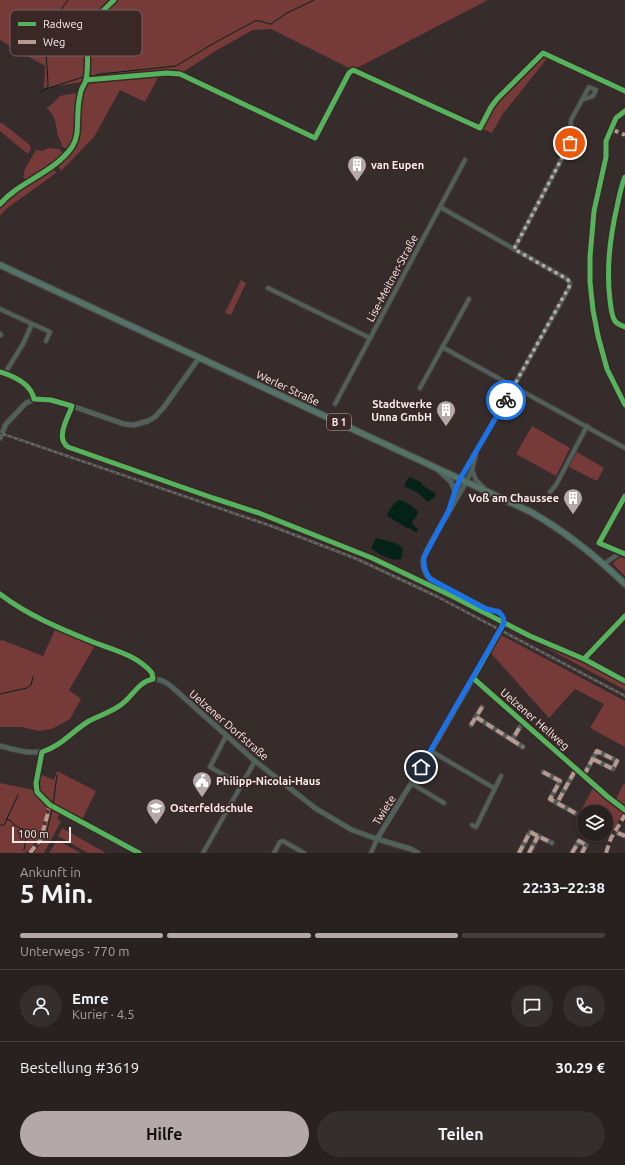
<!DOCTYPE html>
<html lang="de">
<meta charset="utf-8">
<style>
body{margin:0;font-family:Ubuntu,sans-serif;background:#342e2d;color:#f1f3f6;height:100vh;display:flex;flex-direction:column;font-size:15px;white-space:nowrap}
*{box-sizing:border-box;margin:0}
p{font-size:13px;color:#a5a3a5}
.icon{flex:none;width:22px;height:22px;fill:none;stroke:currentColor;stroke-width:2;stroke-linecap:round;stroke-linejoin:round}
.map{position:relative;height:853px;overflow:hidden}
.drawer{display:flex;flex-direction:column;background:#282120;flex:1}
.drawer>*{flex:none}
.tools{position:absolute;left:577px;top:805px;display:grid;gap:8px}
.tools a{display:grid;place-items:center;width:36px;height:36px;border-radius:50%;background:#282120;box-shadow:0 2px 6px #0003,0 0 0 1px #443e3e;font-size:20px}
.scale{position:absolute;left:12px;bottom:10px;width:59px;box-sizing:border-box;padding-left:4px;border:2px solid #f8eceb;border-top:0;font-size:11px;line-height:14px;white-space:nowrap;color:#f8eceb;-webkit-text-stroke:3px #3a2827;paint-order:stroke}
.pin{position:absolute;display:grid;place-items:center;width:34px;height:34px;color:#fff;margin:-17px;border:2px solid #fff;border-radius:50%;box-shadow:0 1px 4px #0007}
.courier{position:absolute;display:grid;place-items:center;width:40px;height:40px;margin:-20px;border:3px solid #1a73e8;border-radius:50%;background:#fff;color:#222;box-shadow:0 1px 5px #0007}
.headline em{font-style:normal;font-weight:700}
.headline div{display:flex;flex-direction:column-reverse}
.headline{display:flex;align-items:center;justify-content:space-between;height:68px;padding:0 20px}
h1{font-size:26px;font-weight:700;line-height:30px}
.bar{display:grid;grid-template-columns:repeat(4,1fr);gap:6px 4px;align-content:center;height:48px;padding:0 20px}
.bar i{height:5px;border-radius:3px;background:#443e3e}
.bar .on{background:#b4a9a8}
.bar p{grid-column:span 4}
.line{display:flex;align-items:center;gap:10px;padding:0 20px;border-top:1px solid #443e3e}
.line div{flex:1}
.round{display:grid;place-items:center;flex:none;width:42px;height:42px;border-radius:21px;background:#342e2d}
.primary-button{display:flex;gap:8px;margin-top:auto;padding:8px 20px}
.primary-button a{flex:1;height:46px;border-radius:24px;background:#b4a9a8;color:#111;font-size:16px;font-weight:700;line-height:46px;text-align:center}
.primary-button a+a{background:#342e2d;color:#f1f3f6}
.map>svg:first-child{display:block}
</style>
<div class="map">
<svg width="625" height="853" viewBox="0 0 625 853">
<rect width="100%" height="100%" fill="#362c2b"/>
<g fill="#763a39">
<path d="M0,0h488l-135,70 -82,-41 -18,1 -36,20 -37,24h-20l-15,28 -25,-12 -26,47 -33,34 -4,-7 13,-12 6,-8 2,-9 1,-20 7,-34 -3,1 -39,6 1,-22 -45,-26z"/>
<path d="M543,53l6,3 -47,59 -10,18 -12,-5 11,-21 6,-8z"/>
<path d="M75,93l3,4c-1,4 -2,8 -3,13 -1,12 2,29 -8,39l-6,-3 1,-2c-9,-14 -1,-22 -16,-37h3l11,-11z"/>
<path d="M0,123h2l28,22 1,4 -3,5 -28,-23z"/>
<path d="M48,148l11,1 3,3v3l-36,25 -3,-3 2,-8 11,-19 7,1z"/>
<path d="M53,167l3,6 -50,36 -6,7v-7l10,-12z"/>
<path d="M241,280l5,3 -15,32 -6,-2z"/>
<path d="M532,426l38,22 -14,28 -40,-22z"/>
<path d="M577,452l27,16 -7,13 -28,-14z"/>
<path d="M621,557l4,2v17l-12,-12 3,-4z"/>
<path d="M56,628l40,16 -27,46 12,9 -11,20 -18,10 -13,2 -18,-4h-21v-86l2,-1 41,16z"/>
<path d="M499,634l126,67v46l-35,-19 14,-24 -29,-15 -26,29 -60,-67z"/>
<path d="M534,641c29,6 65,28 91,42v7z"/>
<path d="M57,771l39,20 -14,29 -20,-11 -5,10 4,2 -17,32h-14l11,-14 9,-34 1,-2c-12,-11 -16,-12 -11,-29l14,6z"/>
<path d="M0,783l33,7 14,13 1,4 -7,26 -12,19 -2,-1 -2,2h-25z"/>
<path d="M624,783l1,1v23l-9,-8z"/>
<path d="M594,786l30,25 -13,23 -5,-3v-19h-22v7l-6,-3z"/>
<path d="M62,828l44,25h-18l-30,-17z"/>
<path d="M57,840l24,13h-32z"/>
</g>
<g fill="#052219">
<path d="M410,477l12,6v2l14,9 -1,3 -7,5 -10,-9 -14,-7 4,-8z"/>
<path d="M399,500c6,1 16,7 19,12l-1,3 -5,7 1,3 5,4v2l-2,1 -7,-4h-2l-20,-12c1,-5 7,-14 12,-16z"/>
<path d="M376,538l22,6 5,5 -2,10c-10,3 -22,-5 -30,-11z"/>
</g>
<g fill="none" stroke-linecap="round" stroke-linejoin="round">
<g stroke="#052219" stroke-width="1">
<path d="M90,77l10,-3 76,-8 40,-24 39,-21c7,-1 11,3 16,3l16,-11 27,-13"/>
<path d="M46,89l37,-12"/>
<path d="M41,92l4,-2 3,-4c0,-12 -2,-25 -2,-38 1,-16 12,-35 22,-48"/>
<path d="M0,694l27,-6 4,-3 2,-8"/>
<path d="M53,805l4,-30"/>
<path d="M7,819l4,2c4,6 9,7 16,10l-3,19"/>
<path d="M0,825h4l14,-30"/>
<path d="M33,853l13,-18 6,-26"/>
</g>
<g stroke="#504847" stroke-width="5.5">
<g id="minor">
<path d="M440,207l127,72 3,4 -1,5 -71,126 -38,65"/>
<path d="M514,249l56,-106 1,-23 18,-33 7,3 -3,6 -11,4"/>
<path d="M268,288l102,50"/>
<path d="M0,309l50,23 -4,9"/>
<path d="M0,334l1,1"/>
<path d="M442,347l183,101"/>
<path d="M0,372c13,4 31,11 34,27"/>
<path d="M5,373l18,-29 9,-20"/>
<path d="M420,388l49,-89"/>
<path d="M335,404l130,-244"/>
<path d="M472,470l4,10 10,10"/>
<path d="M466,482l6,-12 4,-16"/>
<path d="M550,492l6,-7 31,-59"/>
<path d="M599,543l26,11"/>
<path d="M604,564l17,-12"/>
<path d="M0,594l11,8 28,16 57,25 26,9 27,18 3,3 1,6"/>
<path d="M473,678l111,97 13,-24 20,10 -4,8 -20,-10"/>
<path d="M482,707l-6,10 36,23 11,-18"/>
<path d="M471,725l5,-8"/>
<path d="M226,736l-16,31 31,18"/>
<path d="M512,740l11,7"/>
<path d="M431,751l63,37"/>
<path d="M543,772l17,9 -10,18 7,4"/>
<path d="M411,783l33,20"/>
<path d="M575,813l-18,-10 19,-34"/>
<path d="M472,825l4,2 25,-51"/>
<path d="M618,833l7,3"/>
<path d="M203,853l52,-92"/>
<path d="M274,853l6,-11 3,-1 21,12"/>
<path d="M371,853l6,-14"/>
<path d="M519,853l11,-21 22,11"/>
<path d="M529,853l9,-17"/>
<path d="M572,853l7,-12 7,4 -4,8"/>
</g>
</g>
<g stroke="#504847" stroke-width="6">
<g id="tertiary">
<path d="M0,438l6,-14 20,-21 12,-5 13,2 21,6 52,18 10,1 14,-4 7,-4 9,-10 35,-49"/>
<path d="M437,469l14,13 4,9"/>
<path d="M450,507l10,-28"/>
<path d="M0,746c13,3 29,9 43,5 19,-4 30,-20 46,-30 11,-7 24,-9 35,-18 9,-7 14,-20 25,-23 8,-2 16,1 23,7l83,74 60,47 37,22 25,9 34,10 7,4"/>
<path d="M377,839l54,-88 72,-125 1,-6 -5,-8 -13,-3 -51,-27c-8,-4 -12,-12 -12,-21 1,-7 6,-14 9,-20 11,-20 23,-39 34,-59"/>
</g>
</g>
<g stroke="#504847" stroke-width="8">
<path id="primary" d="M0,265l531,247c35,20 65,44 94,72"/>
</g>
<use href="#minor" stroke="#4f615a" stroke-width="3.5"/>
<use href="#tertiary" stroke="#4f615a" stroke-width="4.5"/>
<use href="#primary" stroke="#537268" stroke-width="5.5"/>
<g stroke="#676c67" stroke-width="2.5">
<path id="rail" d="M0,433l274,94 83,32 79,37 189,100"/>
</g>
<use href="#rail" stroke="#3a2827" stroke-width="1" stroke-dasharray="3" stroke-linecap="butt"/>
<g stroke="#b69a8f" stroke-width="4" stroke-dasharray="8 4" stroke-linecap="butt">
<path d="M611,129l14,6"/>
<path d="M482,707l-6,10 36,23 11,-18"/>
<path d="M471,725l5,-8"/>
<path d="M512,740l11,7"/>
<path d="M543,772l17,9 -10,18 7,4"/>
<path d="M584,775l13,-24 20,10 -4,8 -20,-10"/>
<path d="M575,813l-18,-10 19,-34"/>
<path d="M618,833l7,3"/>
<path d="M30,853l11,-14 9,-34"/>
<path d="M519,853l11,-21 22,11"/>
<path d="M529,853l9,-17"/>
<path d="M572,853l7,-12 7,4 -4,8"/>
<path d="M606,853l5,-15 14,-23"/>
</g>
<g stroke="#3a2827" stroke-width="8">
<g id="cycleway">
<path d="M86,80l81,-7 13,1 135,64 34,-65 4,-3 127,58 11,-21 6,-8 46,-46 82,38"/>
<path d="M625,111l-9,7 -10,23v16l-12,54 -4,46v25l3,28 5,26 9,33 18,36"/>
<path d="M625,177c-4,9 -6,20 -8,30 -7,30 -11,61 -7,93 1,6 1,15 5,21 2,3 6,4 10,6"/>
<path d="M0,204c20,-23 54,-31 72,-57 7,-10 5,-23 6,-35 0,-6 2,-17 3,-21 1,-4 4,-7 5,-11 4,-18 -2,-39 6,-55 4,-9 15,-18 22,-25"/>
<path d="M0,372c13,4 31,11 34,27l17,1 21,6c-4,12 -17,32 -4,41l145,51 46,15 113,45 80,38 78,40 54,23 41,22"/>
<path d="M625,496l-26,47 26,11"/>
<path d="M0,594c27,21 61,35 93,48 20,8 44,13 59,31l1,6c-15,3 -20,17 -31,25 -10,8 -22,11 -33,17 -17,10 -26,24 -47,31l-6,31 1,9 13,13 89,48"/>
<path d="M504,623l-31,55 135,119 17,13"/>
<path d="M584,659l41,-43"/>
</g>
</g>
<use href="#cycleway" stroke="#56b35d" stroke-width="5"/>
</g>
<g fill="none" stroke-linecap="round" stroke-linejoin="round">
<path stroke="#b4a9a8" stroke-width="4" stroke-dasharray="0 7.2" d="M506,400l64,-115 -1,-4 -2,-2 -53,-30 56,-106"/>
<path stroke="#1a73e8" stroke-width="5" d="M421,767l83,-144 -1,-6 -4,-5 -13,-3 -56,-30c-5,-7 -7,-13 -6,-22l25,-47 6,-19 5,-12 46,-79"/>
</g>
<defs>
<g id="building-pin" transform="scale(1)"><path d="M0 17L-7.5 6A9.5 9.5 0 1 1 7.5 6Z" fill="#b4a9a8" stroke="#3a2827"/><path d="M-4-6H4V6H1V3H-1V6H-4ZM-2.5-4.3h1.7v1.8h-1.7ZM.8-4.3h1.7v1.8H.8ZM-2.5-1h1.7V.8h-1.7ZM.8-1h1.7V.8H.8Z" fill="#fff"/></g>
<g id="civic-pin" transform="scale(1)"><path d="M0 17L-7.5 6A9.5 9.5 0 1 1 7.5 6Z" fill="#b4a9a8" stroke="#3a2827"/><path d="M-.6-6.5H3V-4.5H.6V-3L4-1V1h2V6H-6V1h2V-1L-.6-3ZM-1.2 2.5V6h2.4V2.5Z" fill="#fff"/></g>
<g id="school-pin" transform="scale(1)"><path d="M0 17L-7.5 6A9.5 9.5 0 1 1 7.5 6Z" fill="#b4a9a8" stroke="#3a2827"/><path d="M0-5L7-2L0 1L-7-2ZM-4 1L0 2.5L4 1V4Q0 6-4 4Z" fill="#fff"/></g>
</defs>
<g fill-rule="evenodd">
<use href="#building-pin" x="357" y="165"/>
<use href="#building-pin" x="446" y="410"/>
<use href="#building-pin" x="573" y="498"/>
<use href="#civic-pin" x="202" y="781"/>
<use href="#school-pin" x="156" y="808"/>
</g>
<g text-anchor="middle" stroke-width="3.5" stroke-linejoin="round" paint-order="stroke">
<rect fill="#3a2827" stroke="#bfb1b0" stroke-width="1" x="327" y="414" width="24" height="16" rx="3"/>
<g font-size="10" font-weight="bold" fill="#f8eceb">
<text x="339" y="426">B 1</text>
</g>
<g font-size="11" font-weight="bold" fill="#f8eceb" stroke="#3a2827" text-anchor="start">
<text x="371" y="169">van Eupen</text>
<text x="432" y="408" text-anchor="end">Stadtwerke<tspan x="432" dy="13">Unna GmbH</tspan></text>
<text x="559" y="502" text-anchor="end">Voß am Chaussee</text>
<text x="216" y="785">Philipp-Nicolai-Haus</text>
<text x="170" y="812">Osterfeldschule</text>
</g>
<g font-size="11" fill="#f8eceb" stroke="#3a2827">
<text transform="translate(392 278) rotate(-62)" y="4">Lise-Meitner-Straße</text>
<text transform="translate(288 388) rotate(25)" y="4">Werler Straße</text>
<text transform="translate(535 719) rotate(41)" y="4">Uelzener Hellweg</text>
<text transform="translate(229 725) rotate(41)" y="4">Uelzener Dorfstraße</text>
<text transform="translate(384 810) rotate(-58)" y="4">Twiete</text>
</g>
</g>
<rect x="10" y="10" width="132" height="46" rx="6" fill="#3a2827" stroke="#736362" stroke-width="1"/>
<rect x="18" y="22" width="18" height="4" fill="#56b35d"/>
<rect x="18" y="40" width="18" height="4" fill="#b69a8f"/>
<g font-size="11" fill="#f8eceb">
<text x="43" y="28">Radweg</text>
<text x="43" y="46">Weg</text>
</g>
</svg>
<div class="tools">
<a><svg class="icon" aria-label="layers" viewBox="0 0 24 24"><path d="M12 4l9 5-9 5-9-5zM3 14l9 5 9-5"/></svg></a>
</div>
<div class="scale">100 m</div>
<div class="pin" style="left:570px;top:143px;background:#ea580c"><svg class="icon" aria-label="bag" viewBox="0 0 24 24"><path d="M5 8h14l-1 12H6zM9 8a3 3 0 0 1 6 0"/></svg></div>
<div class="pin" style="left:421px;top:767px;background:#1f2937"><svg class="icon" aria-label="home" viewBox="0 0 24 24"><path d="M3 11l9-7 9 7M6 9v11h12V9"/></svg></div>
<div class="courier" style="left:506px;top:400px"><svg class="icon" aria-label="bike" viewBox="0 0 24 24"><circle cx="6" cy="16" r="4"/><circle cx="18" cy="16" r="4"/><path d="M6 16l4-8h5l3 8M10 8l3 8H6M13 5h3"/></svg></div>
</div>
<section class="drawer">
<div class="headline"><div><h1>5 Min.</h1><p>Ankunft in</p></div><em>22:33–22:38</em></div>
<div class="bar"><i class="on"></i><i class="on"></i><i class="on"></i><i></i><p>Unterwegs · 770 m</p></div>
<div class="line" style="height:72px"><a class="round"><svg class="icon" aria-label="person" viewBox="0 0 24 24"><circle cx="12" cy="8" r="4"/><path d="M4 21q1-7 8-7t8 7"/></svg></a><div><b>Emre</b><p>Kurier · 4.5</p></div><a class="round"><svg class="icon" aria-label="chat" viewBox="0 0 24 24"><path d="M4 5h16v11H9l-5 4z"/></svg></a><a class="round"><svg class="icon" aria-label="phone" viewBox="0 0 24 24"><path d="M5 4h4l2 5-3 2q2 4 5 5l2-3 5 2v4C11 20 4 13 5 4z"/></svg></a></div>
<div class="line" style="height:52px"><div>Bestellung #3619</div><b>30.29 €</b></div>
<div class="primary-button"><a>Hilfe</a><a>Teilen</a></div>
</section>
